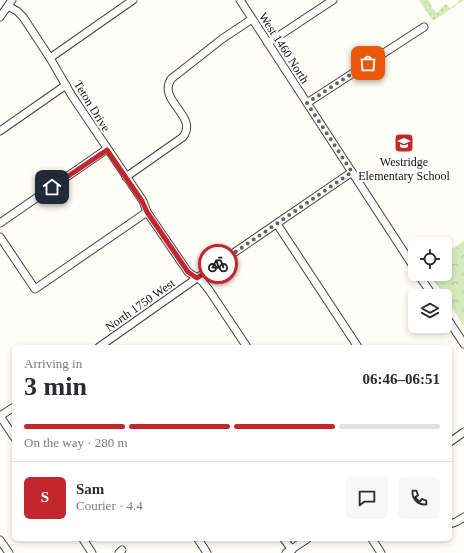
<!DOCTYPE html>
<meta charset="utf-8">
<style>
body{margin:0;font-family:"Times New Roman",serif;background:#f7f7f7;color:#2b2b33;height:100vh;display:flex;flex-direction:column;font-size:15px;white-space:nowrap}
*{box-sizing:border-box;margin:0}
p{font-size:13px;color:#7c7c81}
.icon{flex:none;width:22px;height:22px;fill:none;stroke:currentColor;stroke-width:2;stroke-linecap:round;stroke-linejoin:round}
.map{position:relative;flex:1;overflow:hidden}
.side{position:absolute;left:12px;top:345px;width:440px;height:196px;display:flex;flex-direction:column;background:#fff;border-radius:6px;box-shadow:0 2px 6px #0003}
.side>*{flex:none}
.tools{position:absolute;left:408px;top:237px;display:grid;gap:8px}
.tools a{display:grid;place-items:center;width:44px;height:44px;border-radius:6px;background:#fff;box-shadow:0 2px 6px #0003;font-size:20px}
.pin{position:absolute;display:grid;place-items:center;width:34px;height:34px;color:#fff;margin:-17px;border-radius:8px;box-shadow:0 2px 6px #0006}
.courier{position:absolute;display:grid;place-items:center;width:40px;height:40px;margin:-20px;border:3px solid #c4262e;border-radius:50%;background:#fff;color:#222;box-shadow:0 1px 5px #0007}
.overview em{font-style:normal;font-weight:800}
.overview div{display:flex;flex-direction:column-reverse}
.overview{display:flex;align-items:center;justify-content:space-between;height:68px;padding:0 12px}
h1{font-size:26px;font-weight:800;line-height:30px}
.bar{display:grid;grid-template-columns:repeat(4,1fr);gap:6px 4px;align-content:center;height:48px;padding:0 12px}
.bar i{height:5px;border-radius:3px;background:#e1e1e2}
.bar .on{background:#c4262e}
.bar p{grid-column:span 4}
.line{display:flex;align-items:center;gap:10px;padding:0 12px;border-top:1px solid #e1e1e2}
.line div{flex:1}
.round{display:grid;place-items:center;flex:none;width:42px;height:42px;border-radius:6px;background:#f7f7f7}
.map>svg:first-child{display:block}
</style>
<div class="map">
<svg width="464" height="553" viewBox="0 0 464 553">
<defs>
<pattern id="grass-dots" width="8" height="8" patternUnits="userSpaceOnUse"><rect width="8" height="8" fill="#d5ebbd"/><path d="M2 2h.1M6 6h.1" fill="none" stroke="#b6c8a1" stroke-width="1.8" stroke-linecap="round"/></pattern>
<pattern id="park-crowns" width="20" height="18" patternUnits="userSpaceOnUse"><rect width="20" height="18" fill="#d5ebbd"/><path d="M2 6a3 3 0 1 1 6 0M12 15a3 3 0 1 1 6 0" fill="none" stroke="#b6c8a1"/></pattern>
</defs>
<rect width="100%" height="100%" fill="#fffdf5"/>
<path fill="url(#grass-dots)" d="M419,0h9l4,6 -1,1 6,6 8,-9 5,4 9,-6 -1,-2h6l-31,21z"/>
<path fill="url(#park-crowns)" d="M464,241v86l-19,-31 -16,-22h16v-20z"/>
<g fill="none" stroke-linecap="round" stroke-linejoin="round">
<g stroke="#444" stroke-width="9">
<g id="minor">
<path d="M240,0l175,269"/>
<path d="M8,6l9,5 6,6 27,41 22,38 71,105 4,11 41,60 14,9 7,9 38,57"/>
<path d="M0,17l12,-17"/>
<path d="M268,43l65,-43"/>
<path d="M50,58l83,-58"/>
<path d="M307,103l117,-76"/>
<path d="M0,131l66,-46"/>
<path d="M126,177l57,-40c16,-21 -26,-36 -12,-58l51,-40 30,-20"/>
<path d="M0,223l107,-74"/>
<path d="M277,224l81,123"/>
<path d="M0,237l35,52 112,-77"/>
<path d="M418,274l15,22"/>
<path d="M445,315l19,29"/>
<path d="M99,347l98,-69 155,-106"/>
<path d="M0,416l14,21"/>
<path d="M0,416l14,-9"/>
<path d="M450,442l14,-10"/>
<path d="M450,524l6,-2 8,-5"/>
<path d="M83,539l9,14"/>
<path d="M198,539l9,14"/>
<path d="M284,539l8,11"/>
<path d="M372,539l9,14"/>
<path d="M0,540l9,13"/>
<path d="M119,553l3,-3"/>
<path d="M286,553l21,-14"/>
</g>
</g>
<use href="#minor" stroke="#fff" stroke-width="7"/>
</g>
<g fill="none" stroke-linecap="round" stroke-linejoin="round">
<path stroke="#646461" stroke-width="4" stroke-dasharray="0 7.2" d="M218,264l134,-92 -45,-69 61,-40"/>
<path stroke="#c4262e" stroke-width="5" d="M52,187l55,-37 35,51 5,11 41,60 9,6 21,-14"/>
</g>
<defs>
<g id="school-square" transform="scale(1)"><rect x="-9" y="-9" width="18" height="18" rx="4" fill="#c4262e" stroke="#fff"/><path d="M0-5L7-2L0 1L-7-2ZM-4 1L0 2.5L4 1V4Q0 6-4 4Z" fill="#fff"/></g>
</defs>
<g fill-rule="evenodd">
<use href="#school-square" x="404" y="143"/>
</g>
<g text-anchor="middle" stroke-width="4" stroke-linejoin="round" paint-order="stroke">
<g font-size="12" fill="#111" stroke="#fff">
<text transform="translate(284 48) rotate(57)" y="4">West 1460 North</text>
<text transform="translate(92 106) rotate(58)" y="4">Teton Drive</text>
<text transform="translate(140 305) rotate(-35)" y="4">North 1750 West</text>
</g>
<g font-size="12" fill="#111" stroke="#fff">
<text x="404" y="166">Westridge<tspan x="404" dy="14">Elementary School</tspan></text>
</g>
</g>
</svg>
<div class="tools">
<a><svg class="icon" aria-label="locate" viewBox="0 0 24 24"><circle cx="12" cy="12" r="6"/><path d="M12 2v4M12 18v4M2 12h4M18 12h4"/></svg></a>
<a><svg class="icon" aria-label="layers" viewBox="0 0 24 24"><path d="M12 4l9 5-9 5-9-5zM3 14l9 5 9-5"/></svg></a>
</div>
<div class="pin" style="left:368px;top:63px;background:#ea580c"><svg class="icon" aria-label="bag" viewBox="0 0 24 24"><path d="M5 8h14l-1 12H6zM9 8a3 3 0 0 1 6 0"/></svg></div>
<div class="pin" style="left:52px;top:187px;background:#1f2937"><svg class="icon" aria-label="home" viewBox="0 0 24 24"><path d="M3 11l9-7 9 7M6 9v11h12V9"/></svg></div>
<div class="courier" style="left:218px;top:264px"><svg class="icon" aria-label="bike" viewBox="0 0 24 24"><circle cx="6" cy="16" r="4"/><circle cx="18" cy="16" r="4"/><path d="M6 16l4-8h5l3 8M10 8l3 8H6M13 5h3"/></svg></div>
<section class="side">
<div class="overview"><div><h1>3 min</h1><p>Arriving in</p></div><em>06:46–06:51</em></div>
<div class="bar"><i class="on"></i><i class="on"></i><i class="on"></i><i></i><p>On the way · 280 m</p></div>
<div class="line" style="height:72px"><b class="round" style="background:#c4262e;color:#fff">S</b><div><b>Sam</b><p>Courier · 4.4</p></div><a class="round"><svg class="icon" aria-label="chat" viewBox="0 0 24 24"><path d="M4 5h16v11H9l-5 4z"/></svg></a><a class="round"><svg class="icon" aria-label="phone" viewBox="0 0 24 24"><path d="M5 4h4l2 5-3 2q2 4 5 5l2-3 5 2v4C11 20 4 13 5 4z"/></svg></a></div>
</section>
</div>
